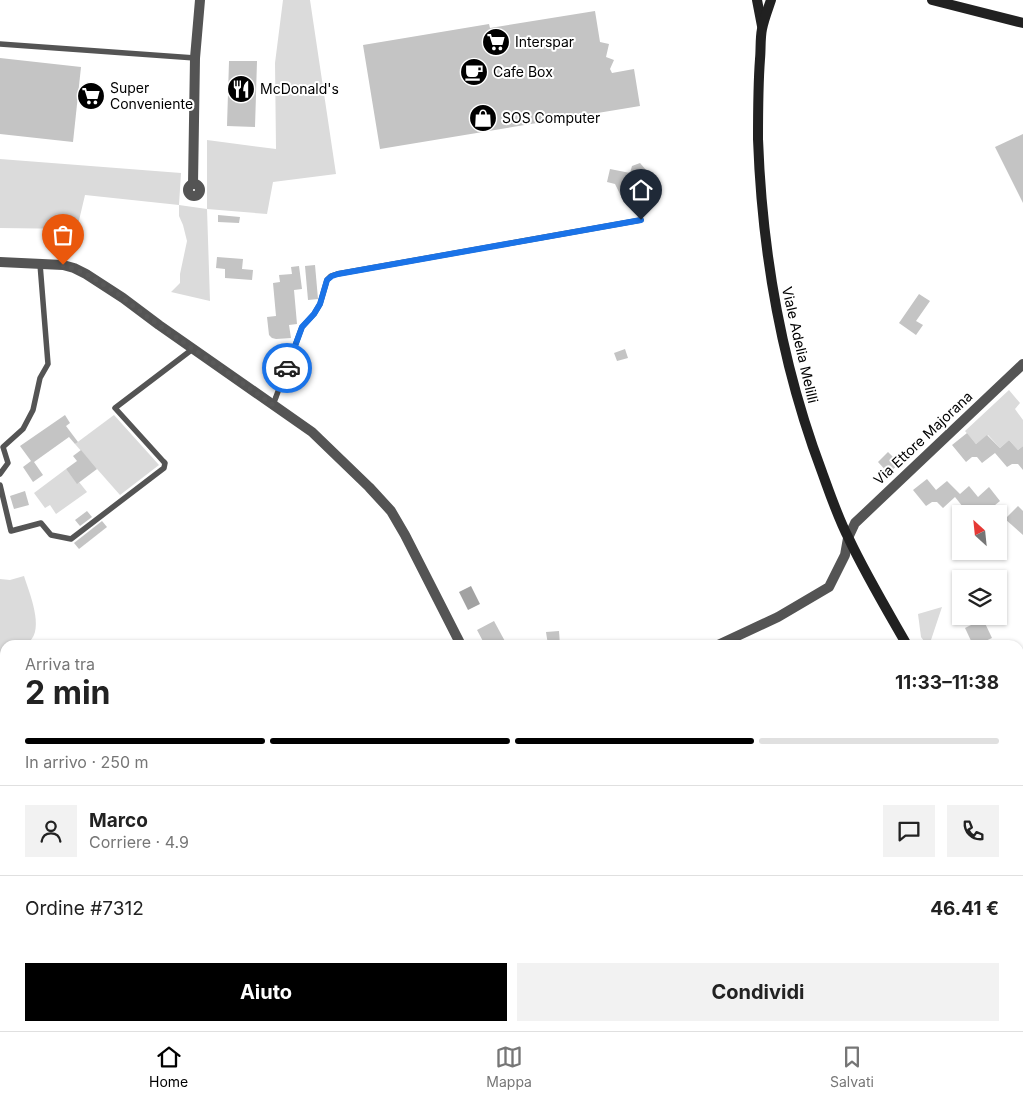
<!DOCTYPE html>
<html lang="it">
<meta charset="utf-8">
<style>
body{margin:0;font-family:Inter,sans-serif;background:#f2f2f2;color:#222;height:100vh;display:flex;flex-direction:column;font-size:19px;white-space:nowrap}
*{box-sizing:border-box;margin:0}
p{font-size:16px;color:#767676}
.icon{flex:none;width:28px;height:28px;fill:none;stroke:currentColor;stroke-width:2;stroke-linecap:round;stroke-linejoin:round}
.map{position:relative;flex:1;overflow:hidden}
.drawer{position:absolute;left:0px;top:640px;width:1024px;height:391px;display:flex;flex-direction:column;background:#fff;border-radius:15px 15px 0 0;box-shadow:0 1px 4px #0004}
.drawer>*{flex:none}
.needle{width:32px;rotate:333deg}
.controls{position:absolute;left:952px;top:505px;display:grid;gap:10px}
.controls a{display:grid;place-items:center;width:55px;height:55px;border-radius:0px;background:#fff;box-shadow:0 1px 4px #0004;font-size:25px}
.pin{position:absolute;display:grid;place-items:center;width:42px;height:42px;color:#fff;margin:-51px -21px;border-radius:50% 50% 50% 0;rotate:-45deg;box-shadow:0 0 5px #0007}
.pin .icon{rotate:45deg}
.courier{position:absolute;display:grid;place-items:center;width:50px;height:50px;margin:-25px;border:4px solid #1a73e8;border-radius:50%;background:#fff;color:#222;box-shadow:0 1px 6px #0007}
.summary em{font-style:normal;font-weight:700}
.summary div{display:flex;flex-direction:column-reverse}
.summary{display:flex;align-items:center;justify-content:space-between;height:85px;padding:0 25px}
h1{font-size:32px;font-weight:700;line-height:38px}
.bar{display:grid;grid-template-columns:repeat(4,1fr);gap:8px 5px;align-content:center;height:60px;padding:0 25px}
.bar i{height:6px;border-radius:4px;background:#e0e0e0}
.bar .current{background:#000}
.bar p{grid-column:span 4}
.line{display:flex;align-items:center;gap:12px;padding:0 25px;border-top:1px solid #e0e0e0}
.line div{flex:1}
.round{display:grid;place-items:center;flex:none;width:52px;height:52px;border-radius:0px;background:#f2f2f2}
.button{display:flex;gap:10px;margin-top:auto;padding:10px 25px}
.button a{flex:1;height:58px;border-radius:0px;background:#000;color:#fff;font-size:20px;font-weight:700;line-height:58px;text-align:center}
.button a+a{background:#f2f2f2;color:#222}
.dock{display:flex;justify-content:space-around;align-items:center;height:70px;border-top:1px solid #e0e0e0;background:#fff;font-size:14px;color:#767676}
.dock a{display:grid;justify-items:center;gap:2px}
.dock .current{color:#000}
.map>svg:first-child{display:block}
</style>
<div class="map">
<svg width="1023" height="1031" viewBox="0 0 1023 1031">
<rect width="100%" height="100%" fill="#fff"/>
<g fill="#dbdbdb">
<path d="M283,0h27l26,174 -63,8 -6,32 -60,-5 3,92 -39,-9 9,-9v-9l7,-33 -4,-16 -4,-9v-11l-94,-10 -8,34 -77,-1v-69l181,14 -2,32 28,4v-69l69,9 -1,-86z"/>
<path d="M1009,390l11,13 -5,6 8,11v26l-5,4 -9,-10 -9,8 -12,-13 -12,9 -11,-13z"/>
<path d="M114,415l45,50 -39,30 -45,-51z"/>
<path d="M66,469l11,14 2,-1 8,10 -31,22 -6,-9 -5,3 -11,-15z"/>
<path d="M24,576c5,16 21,53 5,66 -6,4 -17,3 -24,3v6l-5,2v-74l10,1z"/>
<path d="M942,607l-12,36 -3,2 -6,-8 -3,-23z"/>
<path d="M5,841v185h158l-2,5h-161v-186z"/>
<path d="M172,1026h60l-4,5h-57z"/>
</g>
<path fill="#a2a2a2" d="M471,586l9,18 -12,6 -9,-18z"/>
<g fill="#c4c4c4">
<path d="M595,11l5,31 9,2 -3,13 8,3 -4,9 2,4 22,-4 6,37 -260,43 -17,-104 126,-21 1,4z"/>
<path d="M0,58l81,9 -8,75 -73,-8z"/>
<path d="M229,61h28l-2,66 -28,-1z"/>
<path d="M1023,134v69l-28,-56z"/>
<path d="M640,163l6,7 -2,10 -5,-2 -5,12 3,4 -8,5 -2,-4 -5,3 -7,-14 -8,-2 3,-13 20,4 2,-7z"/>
<path d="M218,215l22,2 -1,6 -21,-1z"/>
<path d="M217,257l26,2 -1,10 11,1 -1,10 -27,-2v-9l-9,-1z"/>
<path d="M315,265l3,34 -10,1 -3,-34z"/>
<path d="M299,266l3,23 -8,1 3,34 -8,1 2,13 -15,1 -4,-1 -3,-3 -2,-18 9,-1 -3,-33 7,-1 -1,-7 13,-1 -1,-7z"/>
<path d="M919,294l11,7 -14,20 7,4 -7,10 -17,-12z"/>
<path d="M625,349l3,9 -11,3 -3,-8z"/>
<path d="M65,415l5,8 -4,3 12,16 -3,2 -6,-7 -35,25 9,13 -10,7 -10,-15 8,-6 -11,-15z"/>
<path d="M967,433l9,11 11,-9 13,13 9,-8 9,10 5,-4v24l-5,-6h-6l-5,3 -12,-14 -13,10 -5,-6h-5l-6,5 -14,-17z"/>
<path d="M81,450l16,19 -20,15 -11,-15 11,-8 -4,-5z"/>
<path d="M888,452l11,11 -10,11 -11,-12z"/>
<path d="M927,479l9,11 11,-9 13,13 9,-8 9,11 11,-10 11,14 -16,13 -6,-6h-6l-5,4 -12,-15 -12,11 -6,-6h-5l-6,4 -13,-16z"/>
<path d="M25,491l4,14 -15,4 -4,-13z"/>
<path d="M1018,506l5,5v24l-18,-16z"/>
<path d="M87,511l5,6 -12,9 -5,-6z"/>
<path d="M102,521l5,6 -28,22 -5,-6z"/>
<path d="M983,619l9,19 -15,7h-4l-8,-17z"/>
<path d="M494,621l13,24h-22l-8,-15z"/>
<path d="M559,631l1,14h-12l-2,-13z"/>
<path d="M1023,878v51l-4,3v-51z"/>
<path d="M1022,962l1,1v39l-4,-4v-34z"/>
</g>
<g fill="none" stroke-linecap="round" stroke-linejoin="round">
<g stroke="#545454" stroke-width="5.5">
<path d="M0,44l195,14"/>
<path d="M273,405l29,-78 12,-13 6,-10 7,-24 4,-4 6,-2 304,-54"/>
<path d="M0,474l8,-11 -5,-16 20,-18 10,-19 7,-32 8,-14 -8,-100"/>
<path d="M0,485l11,46 30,-8 10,12 20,4 93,-71 1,-5 -2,-2 -48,-53 79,-60"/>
</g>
<g stroke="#545454" stroke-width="10">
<circle cx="194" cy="190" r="6"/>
<path d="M193,184l2,-126 5,-58"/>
<path d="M0,262l63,3 11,3 12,6 37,24 36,27 153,107 57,55 22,24 14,24 56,110"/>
<path d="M718,645l60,-28 51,-30 16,-32 3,-17 7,-15 168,-159"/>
<path d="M1019,844l4,-3"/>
<path d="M165,1031l2,-5"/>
<path d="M793,1031l6,-5"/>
</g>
<g stroke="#212121" stroke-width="10">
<path d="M757,0l5,26"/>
<path d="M771,0c-3,9 -7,19 -9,29 -2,10 -1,20 -2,30 -2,27 -2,53 -2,80 4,113 24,227 64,333 8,22 16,46 27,67 17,36 38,71 58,106"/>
<path d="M932,0l91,23"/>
<path d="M1019,794l4,5"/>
</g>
</g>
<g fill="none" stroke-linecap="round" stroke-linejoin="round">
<path stroke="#595959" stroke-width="5" stroke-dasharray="0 9" d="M63,265c37,11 66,39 97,61 37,26 76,52 113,79l14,-37"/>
<path stroke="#1a73e8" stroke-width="6" d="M287,368l15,-41 12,-13 6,-10 7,-24 5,-4 6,-2 303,-54"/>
</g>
<defs>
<g id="supermarket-disc" transform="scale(1.4375)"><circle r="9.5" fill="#000" stroke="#fff"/><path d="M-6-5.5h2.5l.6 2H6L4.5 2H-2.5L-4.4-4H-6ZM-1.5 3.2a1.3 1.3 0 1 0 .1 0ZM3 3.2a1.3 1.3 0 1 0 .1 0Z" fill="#fff"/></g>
<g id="cafe-disc" transform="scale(1.4375)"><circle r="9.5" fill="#000" stroke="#fff"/><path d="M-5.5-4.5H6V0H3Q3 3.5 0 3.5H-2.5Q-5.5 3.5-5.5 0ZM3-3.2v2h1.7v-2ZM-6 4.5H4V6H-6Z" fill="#fff"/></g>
<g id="restaurant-disc" transform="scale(1.4375)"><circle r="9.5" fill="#000" stroke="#fff"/><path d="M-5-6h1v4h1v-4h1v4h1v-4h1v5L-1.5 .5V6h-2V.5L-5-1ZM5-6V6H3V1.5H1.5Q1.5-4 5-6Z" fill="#fff"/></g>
<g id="shop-disc" transform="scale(1.4375)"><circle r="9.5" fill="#000" stroke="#fff"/><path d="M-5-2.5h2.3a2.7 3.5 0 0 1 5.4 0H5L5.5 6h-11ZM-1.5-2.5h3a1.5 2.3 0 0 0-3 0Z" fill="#fff"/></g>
</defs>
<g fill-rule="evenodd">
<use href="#supermarket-disc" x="496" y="42"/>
<use href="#cafe-disc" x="474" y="72"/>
<use href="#restaurant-disc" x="241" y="89"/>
<use href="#supermarket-disc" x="91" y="96"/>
<use href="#shop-disc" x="483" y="118"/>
</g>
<g text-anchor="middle" stroke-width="4" stroke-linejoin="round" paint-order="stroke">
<g font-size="14" fill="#000" stroke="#fff" text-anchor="start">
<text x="515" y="47">Interspar</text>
<text x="493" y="77">Cafe Box</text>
<text x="110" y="93">Super<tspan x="110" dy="16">Conveniente</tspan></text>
<text x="260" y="94">McDonald's</text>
<text x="502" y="123">SOS Computer</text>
</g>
<g font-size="14" fill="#000" stroke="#fff">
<text transform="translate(800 345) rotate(77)" y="5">Viale Adelia Melilli</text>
<text transform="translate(923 438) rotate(-43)" y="5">Via Ettore Majorana</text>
</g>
</g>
</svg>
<div class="controls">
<a><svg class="needle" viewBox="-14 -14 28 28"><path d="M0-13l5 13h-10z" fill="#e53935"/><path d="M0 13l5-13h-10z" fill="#767676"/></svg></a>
<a><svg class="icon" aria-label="layers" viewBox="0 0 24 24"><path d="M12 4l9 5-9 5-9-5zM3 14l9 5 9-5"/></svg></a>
</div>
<div class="pin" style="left:63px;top:265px;background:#ea580c"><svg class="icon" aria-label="bag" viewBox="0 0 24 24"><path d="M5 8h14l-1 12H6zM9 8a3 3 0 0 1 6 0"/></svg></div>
<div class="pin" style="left:641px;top:220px;background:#1f2937"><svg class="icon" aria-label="home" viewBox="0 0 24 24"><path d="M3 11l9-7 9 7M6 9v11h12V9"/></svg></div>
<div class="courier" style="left:287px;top:368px"><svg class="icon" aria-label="car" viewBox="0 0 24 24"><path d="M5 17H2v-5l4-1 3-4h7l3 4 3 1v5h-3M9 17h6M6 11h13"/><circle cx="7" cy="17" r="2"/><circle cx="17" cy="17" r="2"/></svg></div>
<section class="drawer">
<div class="summary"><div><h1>2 min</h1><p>Arriva tra</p></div><em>11:33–11:38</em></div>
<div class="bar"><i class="current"></i><i class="current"></i><i class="current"></i><i></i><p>In arrivo · 250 m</p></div>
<div class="line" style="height:90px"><a class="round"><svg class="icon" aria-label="person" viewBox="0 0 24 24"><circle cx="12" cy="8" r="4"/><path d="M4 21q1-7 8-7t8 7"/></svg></a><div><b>Marco</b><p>Corriere · 4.9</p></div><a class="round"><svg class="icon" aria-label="chat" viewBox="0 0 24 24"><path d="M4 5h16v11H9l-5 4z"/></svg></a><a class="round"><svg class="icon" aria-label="phone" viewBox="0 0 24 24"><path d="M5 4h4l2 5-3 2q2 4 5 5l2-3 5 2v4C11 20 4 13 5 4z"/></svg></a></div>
<div class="line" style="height:65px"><div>Ordine #7312</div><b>46.41 €</b></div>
<div class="button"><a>Aiuto</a><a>Condividi</a></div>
</section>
</div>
<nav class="dock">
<a class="current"><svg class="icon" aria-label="home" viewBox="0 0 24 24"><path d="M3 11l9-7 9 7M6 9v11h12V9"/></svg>Home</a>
<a><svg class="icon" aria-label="map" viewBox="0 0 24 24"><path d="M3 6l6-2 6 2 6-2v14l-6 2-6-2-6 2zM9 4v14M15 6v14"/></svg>Mappa</a>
<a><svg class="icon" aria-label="saved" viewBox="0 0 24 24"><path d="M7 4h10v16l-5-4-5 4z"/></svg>Salvati</a>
</nav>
